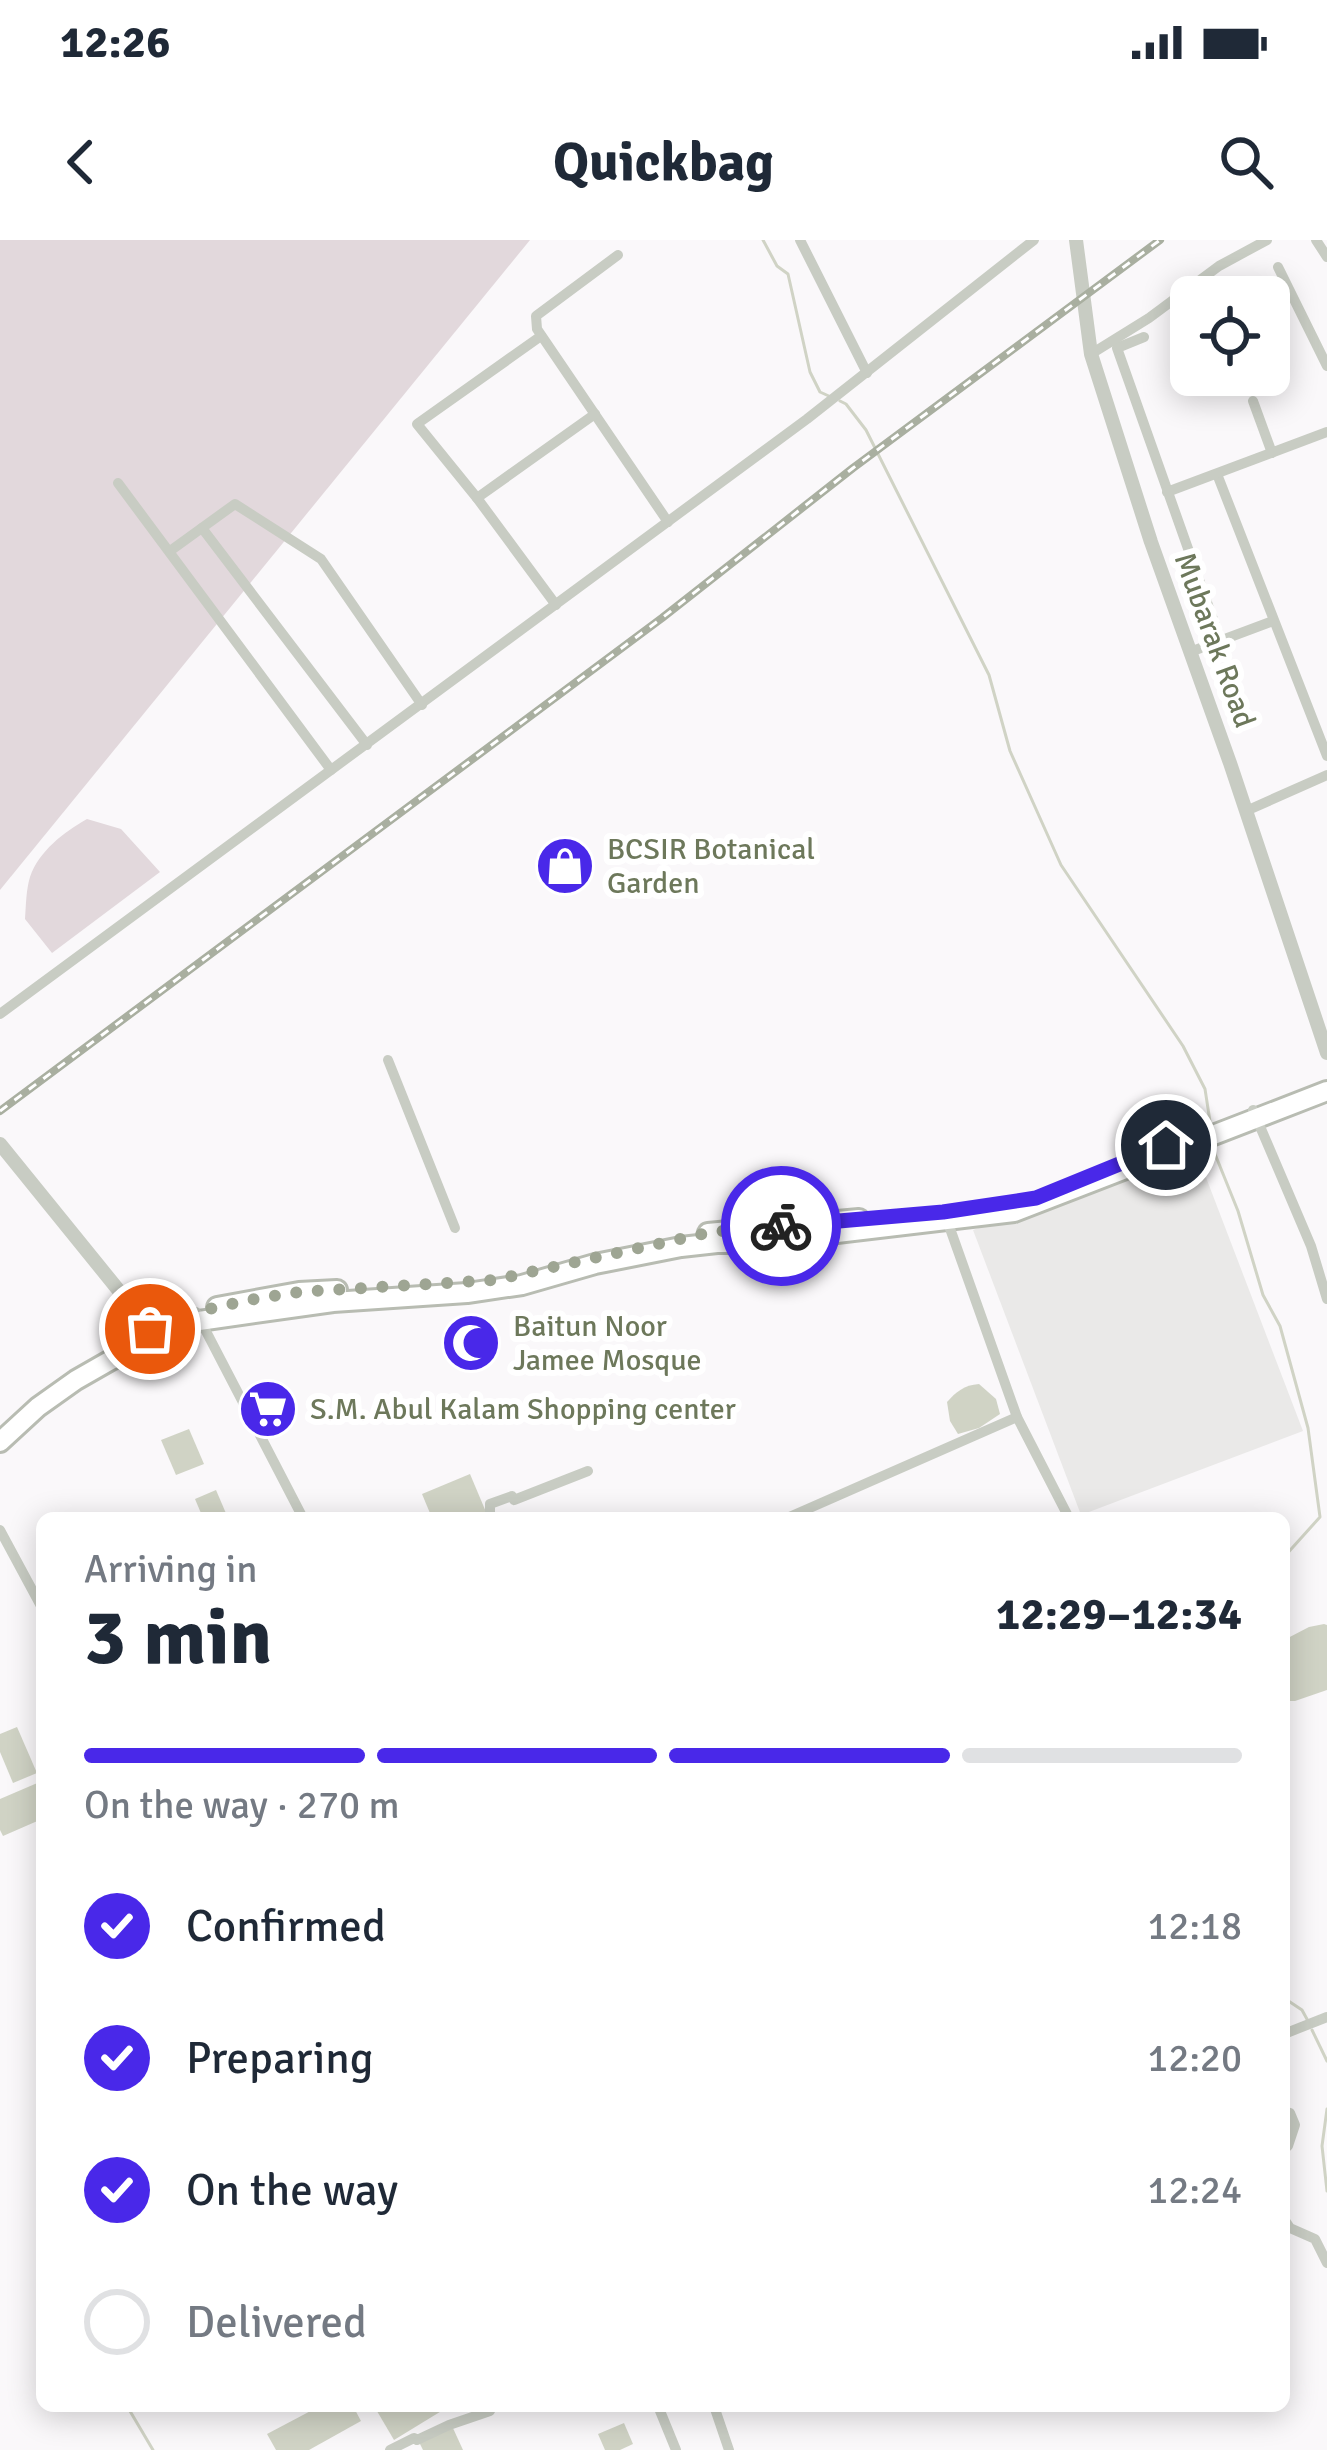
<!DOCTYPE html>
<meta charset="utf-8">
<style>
body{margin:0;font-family:Signika,sans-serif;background:#f6f6f7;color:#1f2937;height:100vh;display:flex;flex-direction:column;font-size:45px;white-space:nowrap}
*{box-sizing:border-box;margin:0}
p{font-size:39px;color:#747a83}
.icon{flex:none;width:66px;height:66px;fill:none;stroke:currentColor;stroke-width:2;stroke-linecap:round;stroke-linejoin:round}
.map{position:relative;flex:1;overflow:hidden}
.side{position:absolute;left:36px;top:1272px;width:1254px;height:900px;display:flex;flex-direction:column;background:#fff;border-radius:18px;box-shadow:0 6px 30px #0003}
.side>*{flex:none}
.tools{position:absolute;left:1170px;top:36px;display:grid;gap:24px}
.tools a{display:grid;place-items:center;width:120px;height:120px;border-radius:18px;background:#fff;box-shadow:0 6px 30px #0003;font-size:60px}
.pin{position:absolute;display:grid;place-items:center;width:102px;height:102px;color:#fff;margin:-51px;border:6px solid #fff;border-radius:50%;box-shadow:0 3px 12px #0007}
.courier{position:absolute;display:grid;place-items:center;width:120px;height:120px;margin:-60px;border:9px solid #4928e9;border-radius:50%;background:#fff;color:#222;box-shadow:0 3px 15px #0007}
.summary em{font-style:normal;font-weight:800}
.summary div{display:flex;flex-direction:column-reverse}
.summary{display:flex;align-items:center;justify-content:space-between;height:204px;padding:0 48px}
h1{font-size:78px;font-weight:800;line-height:90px}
.bar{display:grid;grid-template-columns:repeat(4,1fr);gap:18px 12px;align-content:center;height:144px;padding:0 48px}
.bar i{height:15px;border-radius:9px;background:#e0e1e3}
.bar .active{background:#4928e9}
.bar p{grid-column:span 4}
ol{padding:0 48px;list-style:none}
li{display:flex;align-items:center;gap:36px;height:132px}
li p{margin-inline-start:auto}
li .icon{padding:12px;border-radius:50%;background:#4928e9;color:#fff;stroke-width:4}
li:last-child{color:#747a83}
li i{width:66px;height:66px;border:6px solid #e0e1e3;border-radius:50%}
.status{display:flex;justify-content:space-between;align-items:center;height:84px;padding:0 60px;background:#fff;direction:ltr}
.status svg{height:33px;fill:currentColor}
header{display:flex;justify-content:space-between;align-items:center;height:156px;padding:0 48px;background:#fff;font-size:54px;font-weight:800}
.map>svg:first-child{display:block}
</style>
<div class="status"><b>12:26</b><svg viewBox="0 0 49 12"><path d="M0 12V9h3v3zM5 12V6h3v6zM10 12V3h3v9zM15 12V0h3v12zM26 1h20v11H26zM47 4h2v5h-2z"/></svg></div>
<header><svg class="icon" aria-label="back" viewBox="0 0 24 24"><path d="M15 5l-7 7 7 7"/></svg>Quickbag<svg class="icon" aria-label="search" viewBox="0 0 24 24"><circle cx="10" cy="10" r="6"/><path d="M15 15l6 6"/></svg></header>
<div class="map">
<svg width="1327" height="2210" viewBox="0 0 1327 2210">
<rect width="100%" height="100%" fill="#faf8fa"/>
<path fill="#eae9e8" d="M1194,906l109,285 -222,84 -108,-285z"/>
<g fill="#e2d8dc">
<path d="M0,0h530l-530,650z"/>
<path d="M87,579l34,10 39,43 -108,81 -27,-34c1,-13 1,-29 5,-42 9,-26 34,-45 57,-58z"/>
</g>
<g fill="#d0d3c5">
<path d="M979,1144l17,15 4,15 -21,14 -21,6 -8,-13 -3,-19c9,-10 17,-17 32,-18z"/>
<path d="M189,1189l15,35 -28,11 -15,-35z"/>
<path d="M470,1234l16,38 -15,6h-39l-10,-24z"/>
<path d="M216,1250l12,28h-25l-8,-19z"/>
<path d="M1324,1384l3,1v65l-32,11h-11v-61l25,-13z"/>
<path d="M17,1487l20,46 -24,10 -13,-31v-18z"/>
<path d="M42,1541v38l-39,17 -3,-6v-31z"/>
<path d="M320,2166h33l8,15 -52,29h-33l-9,-16z"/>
<path d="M374,2166h74v1l-54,33z"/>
<path d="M624,2183l9,21 -13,6h-15l-7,-16z"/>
<path d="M452,2186l11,24h-40l-4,-8z"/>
</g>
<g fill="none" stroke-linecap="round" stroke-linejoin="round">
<g stroke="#d0d3c5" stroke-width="3">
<path d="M763,0l14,26 11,8 22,98 10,20 11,5"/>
<path d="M840,161l6,3 20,26 123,245 21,76 51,114 122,181 22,43 6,39"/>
<path d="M1213,904l2,10 23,57 25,84 17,31 28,102 12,89 -36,40"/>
<path d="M1284,1758l18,12 6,11"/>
<path d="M1312,1790l15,31"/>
<path d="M1327,1869l-5,37 5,45"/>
<path d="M127,2166l26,44"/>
</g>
<g stroke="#b8bcb2" stroke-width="24">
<g id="trunk">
<path d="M708,993l151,-14"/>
<path d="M217,1067l82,-15 38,-2"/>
<path d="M0,1202l38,-35 38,-27 35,-20 88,-39 134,-19 134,-9 55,-8 73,-21 86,-17 36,-4h36l261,-31 313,-121"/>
</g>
</g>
<g stroke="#c8ccc3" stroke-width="10">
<path d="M800,0l67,133"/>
<path d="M1316,0l11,17"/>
<path d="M618,15l-82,61 1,13 131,193"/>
<path d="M1278,27l49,99"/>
<path d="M541,96l-124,88 60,74 79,107"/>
<path d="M1144,97l-27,11 103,291"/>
<path d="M1091,114l58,-36 70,-52 48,-26"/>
<path d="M1253,161l19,52"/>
<path d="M1217,234l110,282"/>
<path d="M118,243l213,287"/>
<path d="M1167,252l160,-60"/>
<path d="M477,258l118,-84"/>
<path d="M202,288l165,217"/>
<path d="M170,311l65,-47 86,55 101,146"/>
<path d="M1190,412l83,-31"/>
<path d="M1246,571l81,-36"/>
<path d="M0,774l807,-595 227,-179"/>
<path d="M388,820l67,168"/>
<path d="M1253,870l58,136 16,53"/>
<path d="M947,980l70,197 52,101"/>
<path d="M196,1072l107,206"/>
<path d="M490,1278v-14l22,-8 2,4 74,-29"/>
<path d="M787,1278l230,-101"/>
<path d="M0,1290l42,78"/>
<path d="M1284,1794l43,-17"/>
<path d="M1284,1872l6,1 5,12 -7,21 -4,3"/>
<path d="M1284,1979l6,9 25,11 12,24"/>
<path d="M658,2166l18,44"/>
<path d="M714,2166l15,44"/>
<path d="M390,2210l24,-12 3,2 32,-15 41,-14 2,-5"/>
</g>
<g stroke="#c8ccc3" stroke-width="14">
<path d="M1076,0l15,114 60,188 79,221 97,290"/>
<path d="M0,904l150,185"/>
</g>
<use href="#trunk" stroke="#fff" stroke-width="18"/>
<g stroke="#a9afa0" stroke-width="8">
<path id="rail" d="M0,871l662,-493 191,-150 307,-228"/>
</g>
<use href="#rail" stroke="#fff" stroke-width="3" stroke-dasharray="9" stroke-linecap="butt"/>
</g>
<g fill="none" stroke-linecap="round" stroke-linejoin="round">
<path stroke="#9ea593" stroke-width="12" stroke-dasharray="0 21.6" d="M150,1089l46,-17 53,-12 50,-8 195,-12 218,-48 69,-6"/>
<path stroke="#4928e9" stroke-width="15" d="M781,986l162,-14 93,-14 130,-53"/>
</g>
<defs>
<g id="shop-disc" transform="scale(3)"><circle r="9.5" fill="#4928e9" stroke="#fff"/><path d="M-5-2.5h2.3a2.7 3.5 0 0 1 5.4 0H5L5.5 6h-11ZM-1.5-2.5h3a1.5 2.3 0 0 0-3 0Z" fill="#fff"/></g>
<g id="mosque-disc" transform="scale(3)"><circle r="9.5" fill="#4928e9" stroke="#fff"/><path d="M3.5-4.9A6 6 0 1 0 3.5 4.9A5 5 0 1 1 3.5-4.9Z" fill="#fff"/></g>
<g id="supermarket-disc" transform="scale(3)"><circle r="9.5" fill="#4928e9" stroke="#fff"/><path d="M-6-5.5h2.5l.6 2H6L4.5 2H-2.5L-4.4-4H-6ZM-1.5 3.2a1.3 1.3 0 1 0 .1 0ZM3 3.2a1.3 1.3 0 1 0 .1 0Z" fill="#fff"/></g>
</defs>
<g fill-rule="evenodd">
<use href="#shop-disc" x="565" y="626"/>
<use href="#mosque-disc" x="471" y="1103"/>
<use href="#supermarket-disc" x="268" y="1169"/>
</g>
<g text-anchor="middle" stroke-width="12" stroke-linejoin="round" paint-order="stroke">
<g font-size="30" fill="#6d785b" stroke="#fff">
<text transform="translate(1215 400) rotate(70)" y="10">Mubarak Road</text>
</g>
<g font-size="30" fill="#6d785b" stroke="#fff" text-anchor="start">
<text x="607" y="619">BCSIR Botanical<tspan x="607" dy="34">Garden</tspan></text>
<text x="513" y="1096">Baitun Noor<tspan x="513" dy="34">Jamee Mosque</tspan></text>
<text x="310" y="1179">S.M. Abul Kalam Shopping center</text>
</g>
</g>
</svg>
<div class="tools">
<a><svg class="icon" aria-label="locate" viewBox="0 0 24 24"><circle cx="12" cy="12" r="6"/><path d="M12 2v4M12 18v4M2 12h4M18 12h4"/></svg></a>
</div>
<div class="pin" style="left:150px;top:1089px;background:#ea580c"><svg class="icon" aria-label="bag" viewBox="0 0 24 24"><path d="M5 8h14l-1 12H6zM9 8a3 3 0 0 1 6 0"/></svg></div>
<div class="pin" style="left:1166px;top:905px;background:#1f2937"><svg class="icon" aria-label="home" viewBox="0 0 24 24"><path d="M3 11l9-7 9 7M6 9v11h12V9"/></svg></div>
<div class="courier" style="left:781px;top:986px"><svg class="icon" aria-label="bike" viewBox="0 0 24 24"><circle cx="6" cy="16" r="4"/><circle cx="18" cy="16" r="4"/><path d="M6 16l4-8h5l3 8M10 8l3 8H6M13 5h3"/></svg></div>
<section class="side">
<div class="summary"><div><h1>3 min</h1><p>Arriving in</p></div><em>12:29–12:34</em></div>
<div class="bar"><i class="active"></i><i class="active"></i><i class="active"></i><i></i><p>On the way · 270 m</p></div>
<ol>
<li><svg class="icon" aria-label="check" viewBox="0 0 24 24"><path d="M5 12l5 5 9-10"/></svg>Confirmed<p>12:18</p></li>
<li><svg class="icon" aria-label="check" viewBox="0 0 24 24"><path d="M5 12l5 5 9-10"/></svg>Preparing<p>12:20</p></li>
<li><svg class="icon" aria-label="check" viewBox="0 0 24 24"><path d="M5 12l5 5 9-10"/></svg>On the way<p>12:24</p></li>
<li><i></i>Delivered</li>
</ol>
</section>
</div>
